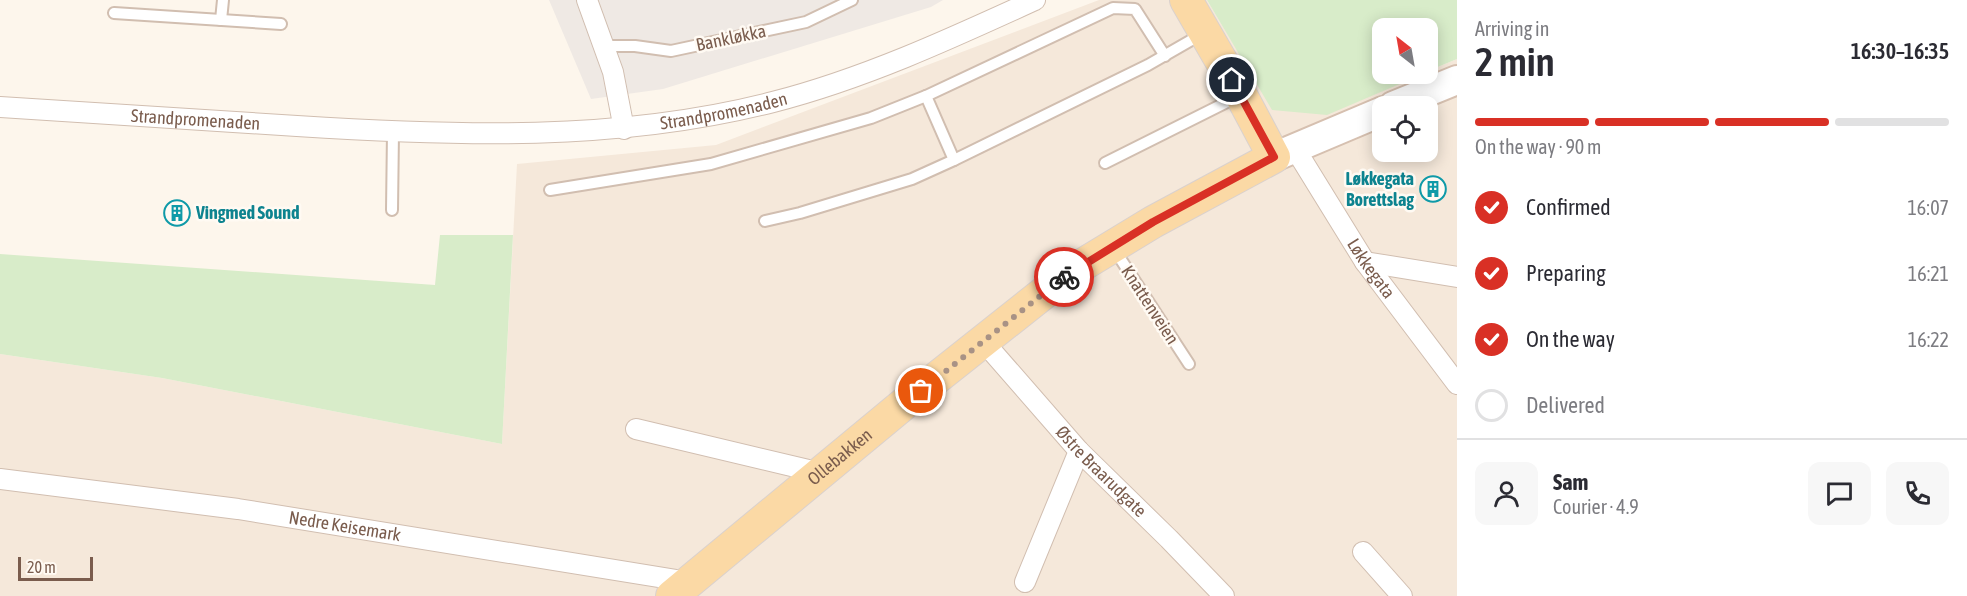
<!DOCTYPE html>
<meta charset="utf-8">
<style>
body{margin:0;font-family:"Asap Condensed",sans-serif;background:#f7f7f7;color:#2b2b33;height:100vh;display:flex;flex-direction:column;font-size:22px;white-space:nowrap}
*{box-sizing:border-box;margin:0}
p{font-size:20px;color:#7c7c81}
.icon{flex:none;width:33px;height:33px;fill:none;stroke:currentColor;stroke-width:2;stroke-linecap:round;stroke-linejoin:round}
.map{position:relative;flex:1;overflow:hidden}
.details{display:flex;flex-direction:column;background:#fff;width:510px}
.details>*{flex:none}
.needle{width:39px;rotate:329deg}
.tools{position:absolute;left:1372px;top:18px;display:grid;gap:12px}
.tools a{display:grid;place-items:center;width:66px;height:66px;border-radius:12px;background:#fff;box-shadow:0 3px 15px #0003;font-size:30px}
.scale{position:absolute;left:18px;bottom:15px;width:75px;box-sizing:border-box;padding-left:6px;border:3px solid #7a5c4d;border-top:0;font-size:16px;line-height:21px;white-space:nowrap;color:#7a5c4d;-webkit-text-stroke:4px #fffaf3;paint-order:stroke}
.pin{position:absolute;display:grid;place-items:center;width:51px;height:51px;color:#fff;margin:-26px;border:3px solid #fff;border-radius:50%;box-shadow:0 2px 6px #0007}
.courier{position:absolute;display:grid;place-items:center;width:60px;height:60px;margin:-30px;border:4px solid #d93025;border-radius:50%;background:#fff;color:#222;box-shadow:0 2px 8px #0007}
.head em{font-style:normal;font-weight:600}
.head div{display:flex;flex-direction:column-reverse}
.head{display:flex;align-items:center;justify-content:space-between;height:102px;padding:0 18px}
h1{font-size:39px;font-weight:600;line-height:45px}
.bar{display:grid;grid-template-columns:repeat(4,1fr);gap:9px 6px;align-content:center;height:72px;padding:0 18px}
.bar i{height:8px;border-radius:4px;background:#e1e1e2}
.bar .active{background:#d93025}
.bar p{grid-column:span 4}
.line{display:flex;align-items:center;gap:15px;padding:0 18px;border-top:2px solid #e1e1e2}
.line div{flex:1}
.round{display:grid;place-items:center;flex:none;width:63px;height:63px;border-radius:12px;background:#f7f7f7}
ol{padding:0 18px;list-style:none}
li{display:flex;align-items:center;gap:18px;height:66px}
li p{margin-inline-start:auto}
li .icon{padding:6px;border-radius:50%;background:#d93025;color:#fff;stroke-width:4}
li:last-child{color:#7c7c81}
li i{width:33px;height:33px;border:3px solid #e1e1e2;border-radius:50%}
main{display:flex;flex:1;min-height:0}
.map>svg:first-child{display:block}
</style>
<main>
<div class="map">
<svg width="1457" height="596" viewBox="0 0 1457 596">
<rect width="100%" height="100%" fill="#fdf6ec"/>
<path fill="#f5e8da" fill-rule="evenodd" d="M1099,0h108l66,110 155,-36v-3l29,-12v537h-1457v-242l162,24 340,66 15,-280 199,-19zM1383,106h45v46h-45z"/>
<path fill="#efe9e4" d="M549,0h394l-12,7 -268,82 -72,10z"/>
<g fill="#d8ecc9">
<path d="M1207,0h250v59l-29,12v-43h-45v46h40l-96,41 -55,-5z"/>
<path d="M440,235h73l-11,209 -340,-66 -162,-24v-100l435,31z"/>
</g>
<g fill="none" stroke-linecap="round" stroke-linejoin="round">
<g stroke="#d1beb0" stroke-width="14">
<g id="service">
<path d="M114,13l167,11"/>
<path d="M221,20l2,-20"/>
<path d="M605,46h30l36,5 135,-29 46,-22"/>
<path d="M926,96l28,64"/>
<path d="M1105,163l134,-67"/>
<path d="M550,190l161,-26 160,-46 55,-22 187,-88 22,1 30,47"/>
<path d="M392,210l1,-78"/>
<path d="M765,221l35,-8 112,-34 42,-19 194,-95 54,-31"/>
<path d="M1114,249l75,115"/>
</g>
</g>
<g stroke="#d1beb0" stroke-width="22">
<g id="minor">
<path d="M587,0l26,72 11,57"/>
<path id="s1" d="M0,107c99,7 198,13 297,19 158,10 321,16 476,-24 90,-23 177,-63 262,-102"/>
<path id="s2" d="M1294,147l71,115 92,122"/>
<path d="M1365,262l92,15"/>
<path id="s3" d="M983,341l96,110 90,88 55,57"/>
<path d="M636,429l185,44"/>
<path id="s4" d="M0,479l238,30 451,73"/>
<path d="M1363,552l39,44"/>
<path d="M1025,582l54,-131"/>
</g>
</g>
<g stroke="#d6c0b0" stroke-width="32">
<g id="secondary">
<path d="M1393,106l64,-26"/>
<path d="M1274,157l109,-46"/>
</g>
</g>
<g stroke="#dad1cd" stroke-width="34">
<g id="primary">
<path id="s5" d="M672,596l233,-193 164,-130 84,-51 121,-65 -33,-62 -55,-95"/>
</g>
</g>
<use href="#service" stroke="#fff" stroke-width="10"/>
<use href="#minor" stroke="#fff" stroke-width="20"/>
<use href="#secondary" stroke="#fff" stroke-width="28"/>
<use href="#primary" stroke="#fbd9a5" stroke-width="32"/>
</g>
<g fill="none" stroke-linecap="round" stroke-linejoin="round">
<path stroke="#a89285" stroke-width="6" stroke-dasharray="0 10.8" d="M921,391l143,-114"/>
<path stroke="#d93025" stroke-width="8" d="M1064,277l89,-55 121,-65 -42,-77"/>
</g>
<defs>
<g id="building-ring" transform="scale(1.35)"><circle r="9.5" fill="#fffaf3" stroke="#0f9aa8" stroke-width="1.5"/><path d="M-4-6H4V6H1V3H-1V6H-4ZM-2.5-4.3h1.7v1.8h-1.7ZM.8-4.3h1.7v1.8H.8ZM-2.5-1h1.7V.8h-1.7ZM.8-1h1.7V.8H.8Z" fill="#0f9aa8"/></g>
</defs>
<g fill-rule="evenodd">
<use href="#building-ring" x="1433" y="189"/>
<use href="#building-ring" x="177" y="213"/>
</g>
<g text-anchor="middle" stroke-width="5" stroke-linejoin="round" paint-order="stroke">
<g font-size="18" fill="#7a5c4d" stroke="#fffaf3">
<text transform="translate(731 38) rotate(-12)" y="6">Bankløkka</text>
<text dy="6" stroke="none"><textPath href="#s1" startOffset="726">Strandpromenaden</textPath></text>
<text dy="6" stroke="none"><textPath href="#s1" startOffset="196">Strandpromenaden</textPath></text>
<text dy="6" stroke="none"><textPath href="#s2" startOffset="144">Løkkegata</textPath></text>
<text transform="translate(1150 305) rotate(57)" y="6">Knattenveien</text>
<text dy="6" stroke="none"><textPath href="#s5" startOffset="218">Ollebakken</textPath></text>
<text dy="6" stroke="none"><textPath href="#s3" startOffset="176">Østre Braarudgate</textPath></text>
<text dy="6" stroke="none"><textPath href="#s4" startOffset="348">Nedre Keisemark</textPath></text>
</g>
<g font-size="18" font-weight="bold" fill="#0d838f" stroke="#fffaf3" text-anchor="end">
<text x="1414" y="185">Løkkegata<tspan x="1414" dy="21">Borettslag</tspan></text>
<text x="196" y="219" text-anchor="start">Vingmed Sound</text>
</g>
</g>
</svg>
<div class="tools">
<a><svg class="needle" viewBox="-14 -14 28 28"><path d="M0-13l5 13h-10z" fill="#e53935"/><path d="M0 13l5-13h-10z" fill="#7c7c81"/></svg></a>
<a><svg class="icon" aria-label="locate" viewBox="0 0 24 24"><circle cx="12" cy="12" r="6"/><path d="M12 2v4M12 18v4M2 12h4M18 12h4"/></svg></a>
</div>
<div class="scale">20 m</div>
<div class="pin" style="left:921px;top:391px;background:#ea580c"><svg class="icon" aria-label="bag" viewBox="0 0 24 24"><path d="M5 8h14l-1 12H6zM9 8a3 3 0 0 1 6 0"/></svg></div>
<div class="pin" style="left:1232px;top:80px;background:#1f2937"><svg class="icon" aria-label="home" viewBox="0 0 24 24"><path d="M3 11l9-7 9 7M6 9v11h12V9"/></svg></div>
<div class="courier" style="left:1064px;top:277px"><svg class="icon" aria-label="bike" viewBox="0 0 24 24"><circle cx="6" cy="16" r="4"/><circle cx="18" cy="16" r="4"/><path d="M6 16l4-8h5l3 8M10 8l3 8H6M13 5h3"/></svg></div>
</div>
<section class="details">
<div class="head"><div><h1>2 min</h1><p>Arriving in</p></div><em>16:30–16:35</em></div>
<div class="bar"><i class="active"></i><i class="active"></i><i class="active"></i><i></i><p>On the way · 90 m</p></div>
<ol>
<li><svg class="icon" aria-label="check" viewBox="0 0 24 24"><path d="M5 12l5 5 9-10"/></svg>Confirmed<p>16:07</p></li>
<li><svg class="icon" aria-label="check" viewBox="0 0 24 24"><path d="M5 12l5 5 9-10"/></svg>Preparing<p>16:21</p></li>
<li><svg class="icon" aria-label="check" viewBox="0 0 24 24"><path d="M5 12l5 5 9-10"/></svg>On the way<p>16:22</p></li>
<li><i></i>Delivered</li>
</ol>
<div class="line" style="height:108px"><a class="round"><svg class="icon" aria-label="person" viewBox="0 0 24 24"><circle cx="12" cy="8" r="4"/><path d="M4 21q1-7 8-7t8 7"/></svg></a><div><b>Sam</b><p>Courier · 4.9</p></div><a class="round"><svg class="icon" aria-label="chat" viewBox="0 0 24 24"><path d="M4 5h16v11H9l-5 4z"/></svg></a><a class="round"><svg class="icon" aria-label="phone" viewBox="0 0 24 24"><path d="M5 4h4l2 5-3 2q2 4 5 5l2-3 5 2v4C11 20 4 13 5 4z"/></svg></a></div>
</section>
</main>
